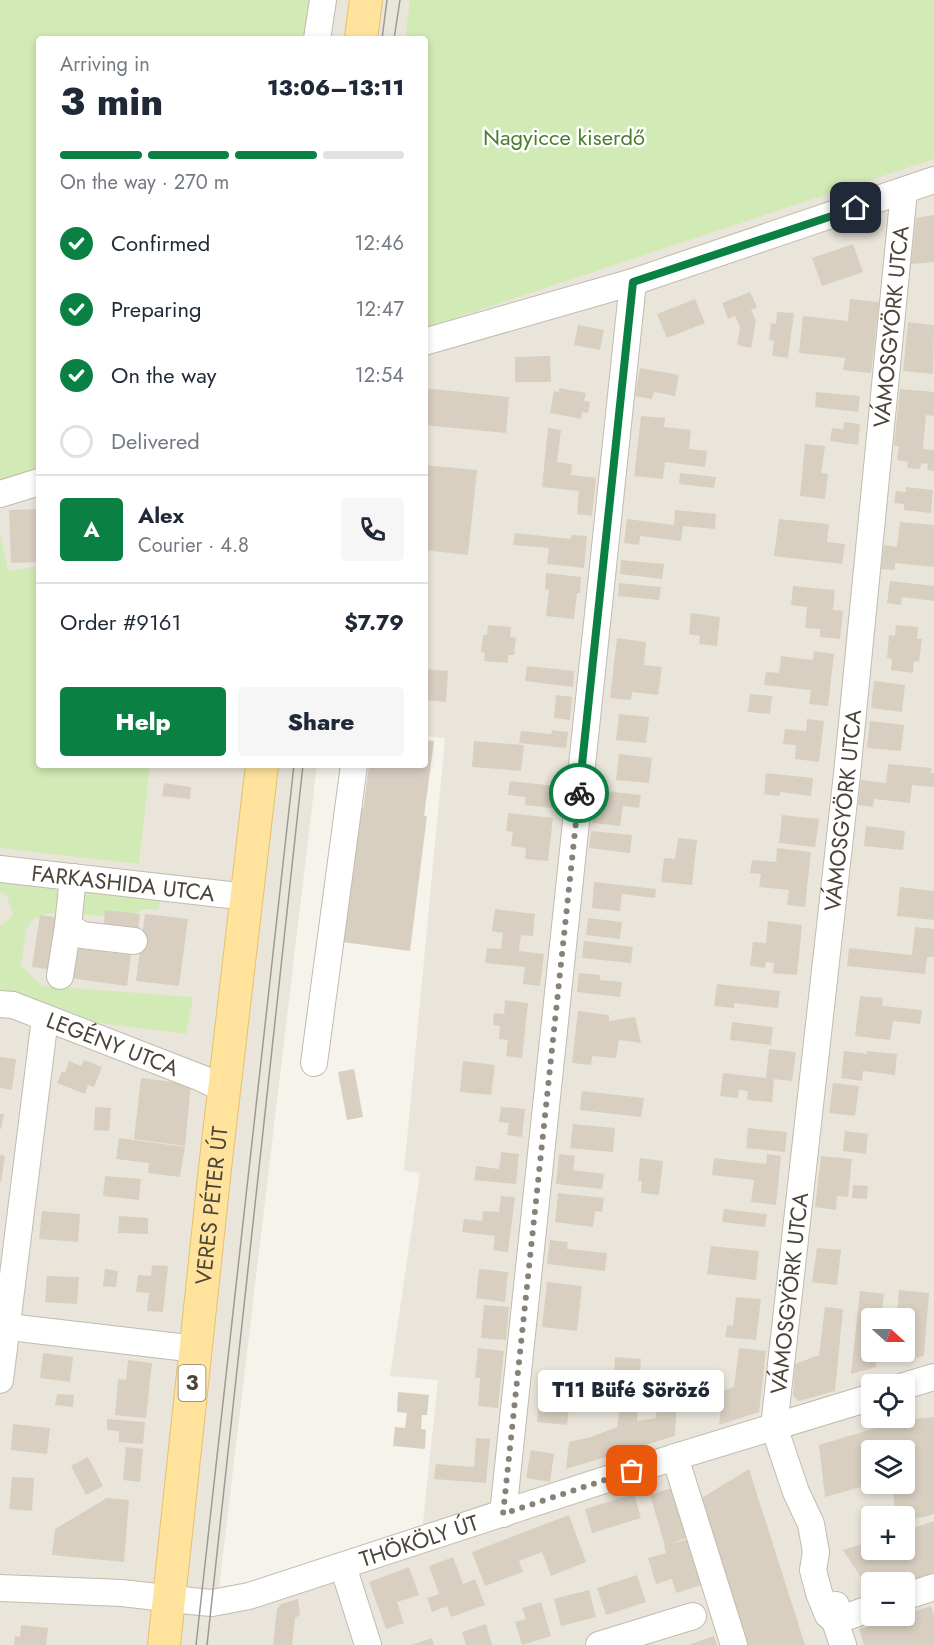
<!DOCTYPE html>
<meta charset="utf-8">
<style>
body{margin:0;font-family:Jost,sans-serif;background:#f6f6f7;color:#1f2937;height:100vh;display:flex;flex-direction:column;font-size:22px;white-space:nowrap}
*{box-sizing:border-box;margin:0}
p{font-size:20px;color:#747a83}
.icon{flex:none;width:33px;height:33px;fill:none;stroke:currentColor;stroke-width:2;stroke-linecap:round;stroke-linejoin:round}
.map{position:relative;flex:1;overflow:hidden}
.drawer{position:absolute;left:36px;top:36px;width:392px;height:732px;display:flex;flex-direction:column;background:#fff;border-radius:6px;box-shadow:0 3px 9px #0003}
.drawer>*{flex:none}
.needle{width:39px;rotate:111deg}
.controls{position:absolute;left:861px;top:1308px;display:grid;gap:12px}
.controls a{display:grid;place-items:center;width:54px;height:54px;border-radius:6px;background:#fff;box-shadow:0 3px 9px #0003;font-size:30px}
.pin{position:absolute;display:grid;place-items:center;width:51px;height:51px;color:#fff;margin:-26px;border-radius:12px;box-shadow:0 3px 9px #0006}
.courier{position:absolute;display:grid;place-items:center;width:60px;height:60px;margin:-30px;border:4px solid #0b8043;border-radius:50%;background:#fff;color:#222;box-shadow:0 2px 8px #0007}
.bubble{position:absolute;height:42px;border-radius:6px;background:#fff;box-shadow:0 3px 9px #0003;font-size:20px;font-weight:800;line-height:42px;text-align:center}
.headline em{font-style:normal;font-weight:800}
.headline div{display:flex;flex-direction:column-reverse}
.headline{display:flex;align-items:center;justify-content:space-between;height:102px;padding:0 24px}
h1{font-size:39px;font-weight:800;line-height:45px}
.bar{display:grid;grid-template-columns:repeat(4,1fr);gap:9px 6px;align-content:center;height:72px;padding:0 24px}
.bar i{height:8px;border-radius:4px;background:#e0e1e3}
.bar .selected{background:#0b8043}
.bar p{grid-column:span 4}
.line{display:flex;align-items:center;gap:15px;padding:0 24px;border-top:2px solid #e0e1e3}
.line div{flex:1}
.round{display:grid;place-items:center;flex:none;width:63px;height:63px;border-radius:6px;background:#f6f6f7}
ol{padding:0 24px;list-style:none}
li{display:flex;align-items:center;gap:18px;height:66px}
li p{margin-inline-start:auto}
li .icon{padding:6px;border-radius:50%;background:#0b8043;color:#fff;stroke-width:4}
li:last-child{color:#747a83}
li i{width:33px;height:33px;border:3px solid #e0e1e3;border-radius:50%}
.cta{display:flex;gap:12px;margin-top:auto;padding:12px 24px}
.cta a{flex:1;height:69px;border-radius:6px;background:#0b8043;color:#fff;font-size:24px;font-weight:800;line-height:69px;text-align:center}
.cta a+a{background:#f6f6f7;color:#1f2937}
.map>svg:first-child{display:block}
</style>
<div class="map">
<svg width="934" height="1645" viewBox="0 0 934 1645">
<rect width="100%" height="100%" fill="#f6f3ec"/>
<path fill="#eae5da" fill-rule="evenodd" d="M320,0h614v1645h-934v-1159l39,-12v291h278l-98,823 64,-13 139,-43 16,-152 -48,-4 30,-203 -16,-2 41,-433 -21,-2v-697h-110zM872,1318h32v34h-32zM872,1384h32v34h-32zM872,1450h32v34h-32zM872,1516h32v34h-32zM872,1582h32v34h-32z"/>
<g fill="#d2eab5">
<path d="M0,0h320l-6,39h-275v435l-39,12z"/>
<path d="M410,0h524v159l-509,169 -1,-289h-19z"/>
<path d="M0,531l8,40 31,-5v199h111l-11,99 -139,-16z"/>
<path d="M0,883l161,15 -3,11h-13l-18,8 -78,-4 -18,8 -5,9 -5,36 21,20 151,11 -7,37 -92,-12 -94,-21v-76l5,-2 8,-8 -6,-19 -7,-5z"/>
</g>
<g fill="#d8cfc1">
<path d="M934,215v47l-23,2 5,-46z"/>
<path d="M853,244l10,28 -41,14 -10,-28z"/>
<path d="M750,292l7,15 -6,3 5,11 -5,27 -14,-3 3,-18 -5,-11 -7,3 -6,-16z"/>
<path d="M695,299l10,24 -38,15 -10,-24z"/>
<path d="M850,299l29,3 -8,71 -28,-3 2,-12 -46,-5 4,-37 45,5z"/>
<path d="M777,312l17,1 -6,45 -16,-2 2,-15 -5,-1 2,-17 5,1z"/>
<path d="M908,322l26,3 -1,49 -30,-3z"/>
<path d="M578,325l26,5 -4,20 -26,-5z"/>
<path d="M550,356l1,26h-36v-25z"/>
<path d="M640,368l39,7 -4,21 -21,-4 -2,7 -17,-3z"/>
<path d="M424,388l85,9 -3,36 -82,-8z"/>
<path d="M559,388l27,5 -2,8 6,1 -2,11 -6,-1 -1,7 -31,-6 4,-22 5,1z"/>
<path d="M900,389l34,3v24l-8,-1 -3,34 11,1v21l-7,-1 1,-6 -7,-1 -1,6 -13,-1 1,-6 -11,-2 2,-14h-5z"/>
<path d="M816,392l44,4 -2,16 -43,-5z"/>
<path d="M641,416l24,2 -1,9 27,3 -2,19 18,2 -2,16 -40,-5 -2,17 -29,-3z"/>
<path d="M844,422l16,2 -2,21 -28,-4 2,-13 11,1z"/>
<path d="M548,428l13,2 -4,32 15,2 -1,11 25,3 -4,38 -15,-2 2,-23 -37,-4z"/>
<path d="M805,444l20,2 -4,27 7,1 -3,25 -25,-3z"/>
<path d="M424,465l53,5 -9,85 -44,-5z"/>
<path d="M680,473l36,4 -2,11 -35,-4z"/>
<path d="M906,487l27,3 -2,23 -27,-3v-6l-10,-1 2,-12 10,1z"/>
<path d="M39,509v53l-28,1 -2,-53z"/>
<path d="M675,510l41,4 -1,15 -32,-3 -2,15 -41,-5 -1,9 -15,-2 3,-24 47,6z"/>
<path d="M779,519l50,5 -2,18 18,2 -3,20 -68,-8z"/>
<path d="M900,522l34,3v42l-39,-4v7l-14,-1 3,-24 13,2z"/>
<path d="M515,533l56,6v-4l16,1 -3,32 -37,-4 2,-16 -36,-3z"/>
<path d="M621,560l43,4 -2,15 -42,-5z"/>
<path d="M546,573l35,4 -1,16h-3l-3,26 -28,-3 3,-26 -4,-1z"/>
<path d="M890,581l44,5v15l-32,-4 -1,8 -14,-2z"/>
<path d="M619,583l42,4 -2,13 -41,-4z"/>
<path d="M793,586l42,4 -2,20 10,1 -3,28 -20,-2v-8l-15,-1 2,-21 -16,-2z"/>
<path d="M691,613l29,4 -3,29 -18,-2 1,-8 -11,-2z"/>
<path d="M488,625l23,2 -1,10 6,1 -2,17h-6v8l-24,-2 1,-8 -4,-1 2,-17h4z"/>
<path d="M896,625l22,2 -1,12h5l-3,23 -5,-1 -1,12 -22,-3 1,-11 -5,-1 2,-23 6,1z"/>
<path d="M617,638l29,4 -2,23 18,2 -4,28 -26,-3 -1,8 -21,-2z"/>
<path d="M814,651l20,3 -6,52 -19,-2 2,-14 -47,-5 2,-13 13,1 2,-17 32,4z"/>
<path d="M527,666l47,5 -1,16 -48,-6z"/>
<path d="M424,669l24,2 -2,31 -22,-2z"/>
<path d="M874,681l31,4 -3,27 -31,-4z"/>
<path d="M750,694l22,2 -2,18 -22,-2z"/>
<path d="M556,695l16,2 -2,23 -16,-2z"/>
<path d="M619,714l30,3 -3,26 -30,-3z"/>
<path d="M807,719l17,2 -5,41 -24,-3 1,-14 -13,-1 2,-15 21,2z"/>
<path d="M870,721l34,4 -3,26 -34,-3z"/>
<path d="M552,730l16,2 -2,16 -47,-5 2,-12 30,3z"/>
<path d="M424,740l10,1 -10,75h3l-17,135 -68,-9 18,-133h3l6,-44h55z"/>
<path d="M474,741l50,4 -3,26 -49,-4z"/>
<path d="M619,754l33,4 -3,25 -33,-3z"/>
<path d="M888,764l44,4 -1,5h3v14l-22,-2 -2,18 -36,-4 -1,8 -15,-2 3,-25 25,3z"/>
<path d="M766,773l47,5 -2,18 -31,-4v4l-16,-2z"/>
<path d="M510,781l46,5 -3,22 -28,-3 1,-8 -18,-2z"/>
<path d="M164,783l27,4 -1,12 -28,-3z"/>
<path d="M596,790l45,5 -2,13 -16,-2 -3,20 -28,-3z"/>
<path d="M508,813l45,5 -5,43 -23,-2 1,-11 -15,-2 2,-14 -7,-1z"/>
<path d="M782,815l37,4 -4,28 -36,-4z"/>
<path d="M866,826l39,5 -2,19 -39,-4z"/>
<path d="M591,831l41,4 -2,18 -41,-5z"/>
<path d="M678,838l19,2 -5,45 -31,-3 3,-24 11,1z"/>
<path d="M777,848l34,4 -6,55 -18,-2 2,-15 -30,-3 2,-13 -11,-1 2,-13 24,2z"/>
<path d="M594,882l62,7 -1,9 -33,-4 -2,17 -28,-3z"/>
<path d="M900,887l34,4v29l-37,-4z"/>
<path d="M495,909l40,5 -2,22 -12,-1 -2,16 25,3 -4,32 -17,-2 2,-17 -40,-4 2,-15 14,1 2,-16 -11,-2z"/>
<path d="M105,910l35,4 -2,14 -34,-4z"/>
<path d="M145,914l43,5 -9,67 -43,-5z"/>
<path d="M40,915l20,3 -7,52 -21,-3z"/>
<path d="M588,918l34,4 -2,17 -34,-4z"/>
<path d="M768,921l34,4 -5,50 -24,-2 1,-10 -8,-1 -1,6 -15,-2 3,-24 13,1z"/>
<path d="M915,927l19,2v28h-7l-2,17 -78,-8 2,-18 63,7z"/>
<path d="M584,941l49,6 -2,16 -49,-5z"/>
<path d="M73,948l58,7 -4,31 -58,-8z"/>
<path d="M579,973l21,2v5l22,2 -2,15 -43,-5z"/>
<path d="M717,984l63,7 -2,17 -44,-5v5l-20,-2z"/>
<path d="M860,996l23,2 -1,8 40,4 -2,14 -27,-3 -3,19 -35,-4z"/>
<path d="M505,1000l23,3 -6,55 -16,-2 2,-16 -9,-1 1,-13 -7,-1 1,-12 10,1z"/>
<path d="M578,1011l31,4v6l26,-4 6,26 -22,-3 -3,18 -24,-2 -1,9 -19,-2z"/>
<path d="M732,1022l41,5 -2,18 -41,-5z"/>
<path d="M769,1049l27,3 -4,29 -18,-2 -2,23 -25,-2 1,-9 -9,-1 -1,8 -18,-2 3,-23 43,5z"/>
<path d="M844,1051l23,3v-3l30,3 -2,21 -32,-4 -1,10 -21,-3z"/>
<path d="M0,1057l16,2 -4,31 -12,-2z"/>
<path d="M84,1060l18,7 -8,20 -6,-2 -3,9 -28,-11 5,-12 3,2 4,-12 12,5z"/>
<path d="M463,1061l32,4 -4,30 -31,-3z"/>
<path d="M354,1069l9,48 -16,3 -9,-48z"/>
<path d="M141,1078l50,6 -6,62 -51,-7z"/>
<path d="M833,1083l26,3 -4,30 -26,-3z"/>
<path d="M582,1091l62,7 -3,19 -61,-7z"/>
<path d="M95,1107l16,1 -2,23 -15,-1z"/>
<path d="M501,1107l24,2 -3,28 -15,-2 2,-12 -10,-1z"/>
<path d="M0,1114h4l-3,15h-1z"/>
<path d="M573,1124l42,4 -2,24 -43,-4z"/>
<path d="M748,1128l39,4 -2,20 -39,-4z"/>
<path d="M845,1131l23,3 -2,20 -23,-3z"/>
<path d="M119,1138l66,9 -5,30 -32,-4 1,-10 -33,-4z"/>
<path d="M501,1152l18,2 -3,30 -42,-4 2,-14 23,3z"/>
<path d="M559,1154l16,2 -2,14 31,4 -2,15 -46,-5z"/>
<path d="M767,1154l14,2 -5,49 -25,-3 3,-22 -42,-5 2,-17 52,6z"/>
<path d="M0,1155l5,1 -4,26h-1z"/>
<path d="M821,1156l31,3 -4,38 -11,-1 -1,14 -21,-3z"/>
<path d="M640,1158l23,3 -4,34 -18,-2 1,-12h-4z"/>
<path d="M105,1176l36,3 -2,21 -36,-4z"/>
<path d="M853,1185l15,1 -1,13 -15,-1z"/>
<path d="M558,1193l46,5 -2,14 -7,-1 -2,16 -38,-5z"/>
<path d="M501,1196l14,1 -7,55 -15,-2 2,-14 -33,-4 2,-13 18,2 1,-10 16,1z"/>
<path d="M724,1209l43,5 -2,13 -43,-5z"/>
<path d="M42,1211l38,3 -2,28 -39,-3z"/>
<path d="M119,1216l29,2v16l-30,-1z"/>
<path d="M550,1240l18,2 -1,7 40,4 -2,18 -58,-7z"/>
<path d="M711,1246l48,5 -3,29 -49,-6z"/>
<path d="M817,1248l24,2 -4,35 -25,-3z"/>
<path d="M152,1265l16,1 -5,46 -16,-1 2,-18 -13,-1 2,-17 13,1z"/>
<path d="M105,1269l13,2 -2,16 -13,-1z"/>
<path d="M479,1269l29,3 -3,30 -29,-4z"/>
<path d="M47,1276l32,1 -2,27 -32,-2z"/>
<path d="M547,1282l35,4 -5,45 -35,-4z"/>
<path d="M899,1290l30,3 -5,63 -26,6 -4,-10h10v-34h-7z"/>
<path d="M860,1291l24,3 -3,24h-9v34h5l-1,15 -25,7z"/>
<path d="M736,1297l25,2 -5,41 -31,-3 2,-12 6,1z"/>
<path d="M484,1305l25,2 -3,33 -25,-2z"/>
<path d="M825,1307l18,2 -8,82 -36,10 -6,-5 2,-32 24,-9z"/>
<path d="M478,1348l26,3 -6,57 -20,-2 2,-28h-5z"/>
<path d="M739,1348l27,3 -7,61 -40,13 4,-34 11,-4z"/>
<path d="M43,1353l30,4 -3,25 -30,-4z"/>
<path d="M615,1357l26,2 -4,62 19,-3 3,-39 19,2 -3,55 -109,33 3,-27 22,-5 26,-10 6,-36 -16,-1 1,-16h6z"/>
<path d="M128,1360l24,3 -6,55 -31,-3 3,-36 8,1z"/>
<path d="M398,1392l31,3 -2,20h-5l-1,14 5,1 -1,19 -32,-3 2,-19 10,1 2,-15 -10,-1z"/>
<path d="M57,1394l17,1 -1,12 -18,-2z"/>
<path d="M539,1397l31,3 -3,25 -30,-3z"/>
<path d="M934,1417v97l-10,3 -20,2v-3h-8l-4,-32h12v-34h-32v34l-47,13 -6,-52 67,-20v-3z"/>
<path d="M107,1419l38,3 -2,22 -24,-2v-11l-12,-1z"/>
<path d="M13,1424l37,4 -3,26 -36,-4z"/>
<path d="M476,1438l14,1 -4,44 -52,-4 2,-15 38,3z"/>
<path d="M126,1447l17,2 -3,33 -17,-2z"/>
<path d="M531,1450l23,4 -4,28 -24,-4z"/>
<path d="M88,1457l15,29 -17,9 -15,-29z"/>
<path d="M749,1469l56,176h-60l-45,-146z"/>
<path d="M12,1477l22,1 -2,33 -23,-2z"/>
<path d="M674,1487l15,50 -20,7 20,-5 13,46 -26,8 -4,-14 -16,5 -8,-26 18,-5 -2,-7h1l-15,-51z"/>
<path d="M634,1494l7,24 -49,15 -7,-24z"/>
<path d="M107,1498l22,2 -5,62 -72,-7 3,-26z"/>
<path d="M569,1515l17,47 -35,14 -9,-24 -23,9 4,11 -38,14 -13,-34z"/>
<path d="M934,1521v55l-30,9v-3h-32v12l-29,-44 29,-9v9h32v-19z"/>
<path d="M453,1557l10,27 12,-5 10,26 -34,12 -4,-11 -15,6 -5,-14 12,-4 -10,-28z"/>
<path d="M409,1567l10,28 -22,7 7,21 -18,6 -17,-47z"/>
<path d="M637,1575l9,27 -40,13 -9,-27z"/>
<path d="M589,1590l7,27 -35,9 -7,-27z"/>
<path d="M298,1599l2,16 -5,3 -3,27h-19l4,-36 4,-5z"/>
<path d="M541,1602l10,34 -29,9 -7,-23 11,-3 -4,-11z"/>
<path d="M931,1606l3,10v29h-70l-5,-16z"/>
<path d="M486,1624l6,21h-26l-4,-13z"/>
<path d="M21,1625l27,3 -2,17h-32l1,-9 5,1z"/>
<path d="M714,1636l3,9h-29z"/>
<path d="M432,1638l2,7h-23z"/>
</g>
<g fill="none" stroke-linecap="round" stroke-linejoin="round">
<g stroke="#c2bbae" stroke-width="28">
<g id="minor">
<path d="M317,39l6,-39"/>
<path d="M424,342l209,-60 301,-102"/>
<path d="M0,494l39,-12"/>
<path id="s1" d="M0,869l247,28"/>
<path d="M68,926l14,9 52,6"/>
<path d="M60,976l8,-50 5,-49"/>
<path id="s2" d="M0,1004l13,1 188,73 23,11"/>
<path d="M314,1063l40,-298"/>
<path d="M0,1326l196,23"/>
<path d="M0,1380l45,-362"/>
<path d="M904,1386l30,-9"/>
<path d="M675,1457l59,188"/>
<path d="M503,1514l130,-1232"/>
<path d="M343,1566l25,79"/>
<path id="s3" d="M0,1588l122,5 78,9 12,1 37,-7 426,-139 197,-60"/>
<path d="M904,1597l30,-10"/>
<path d="M836,1605l-1,16 8,24"/>
<path id="s4" d="M835,1621l-7,-6 -9,-22 -6,-23 3,-18 -5,-28 -15,-32 -22,-65 73,-653 57,-583"/>
<path d="M835,1621l37,-13"/>
<path d="M599,1645l94,-29"/>
</g>
</g>
<g stroke="#e6c16a" stroke-width="34">
<g id="major">
<path d="M361,39l5,-39"/>
<path id="s5" d="M164,1645l51,-477 47,-403"/>
</g>
</g>
<use href="#minor" stroke="#fff" stroke-width="26"/>
<use href="#major" stroke="#ffe39c" stroke-width="32"/>
<g stroke="#9a9a9a" stroke-width="1.5">
<path d="M382,39l5,-39"/>
<path d="M394,39l6,-39"/>
<path d="M196,1645l98,-880"/>
<path d="M207,1645l96,-880"/>
</g>
</g>
<g fill="none" stroke-linecap="round" stroke-linejoin="round">
<path stroke="#878178" stroke-width="6" stroke-dasharray="0 10.8" d="M579,793l-76,721 129,-43"/>
<path stroke="#0b8043" stroke-width="8" d="M579,793l54,-511 223,-74"/>
</g>
<g text-anchor="middle" stroke-width="5" stroke-linejoin="round" paint-order="stroke">
<rect fill="#fff" stroke="#817c74" stroke-width="1.5" x="178.5" y="1365" width="27" height="36" rx="4.5"/>
<g font-size="21" font-weight="bold" fill="#4b4439">
<text x="192" y="1390">3</text>
</g>
<g font-size="22" fill="#4a7f2a" stroke="#fff">
<text x="564" y="145">Nagyicce kiserdő</text>
</g>
<g font-size="22" fill="#4b4439" stroke="#fff">
<text dy="8" stroke="none"><textPath href="#s4" startOffset="1314">VÁMOSGYÖRK UTCA</textPath></text>
<text dy="8" stroke="none"><textPath href="#s4" startOffset="828">VÁMOSGYÖRK UTCA</textPath></text>
<text dy="8" stroke="none"><textPath href="#s1" startOffset="124">FARKASHIDA UTCA</textPath></text>
<text dy="8" stroke="none"><textPath href="#s2" startOffset="120">LEGÉNY UTCA</textPath></text>
<text dy="8" stroke="none"><textPath href="#s5" startOffset="442">VERES PÉTER ÚT</textPath></text>
<text dy="8" stroke="none"><textPath href="#s4" startOffset="342">VÁMOSGYÖRK UTCA</textPath></text>
<text dy="8" stroke="none"><textPath href="#s3" startOffset="429">THÖKÖLY ÚT</textPath></text>
</g>
</g>
</svg>
<div class="controls">
<a><svg class="needle" viewBox="-14 -14 28 28"><path d="M0-13l5 13h-10z" fill="#e53935"/><path d="M0 13l5-13h-10z" fill="#747a83"/></svg></a>
<a><svg class="icon" aria-label="locate" viewBox="0 0 24 24"><circle cx="12" cy="12" r="6"/><path d="M12 2v4M12 18v4M2 12h4M18 12h4"/></svg></a>
<a><svg class="icon" aria-label="layers" viewBox="0 0 24 24"><path d="M12 4l9 5-9 5-9-5zM3 14l9 5 9-5"/></svg></a>
<a>+</a>
<a>−</a>
</div>
<div class="pin" style="left:632px;top:1471px;background:#ea580c"><svg class="icon" aria-label="bag" viewBox="0 0 24 24"><path d="M5 8h14l-1 12H6zM9 8a3 3 0 0 1 6 0"/></svg></div>
<div class="pin" style="left:856px;top:208px;background:#1f2937"><svg class="icon" aria-label="home" viewBox="0 0 24 24"><path d="M3 11l9-7 9 7M6 9v11h12V9"/></svg></div>
<div class="courier" style="left:579px;top:793px"><svg class="icon" aria-label="bike" viewBox="0 0 24 24"><circle cx="6" cy="16" r="4"/><circle cx="18" cy="16" r="4"/><path d="M6 16l4-8h5l3 8M10 8l3 8H6M13 5h3"/></svg></div>
<div class="bubble" style="left:538px;top:1370px;width:186px">T11 Büfé Söröző</div>
<section class="drawer">
<div class="headline"><div><h1>3 min</h1><p>Arriving in</p></div><em>13:06–13:11</em></div>
<div class="bar"><i class="selected"></i><i class="selected"></i><i class="selected"></i><i></i><p>On the way · 270 m</p></div>
<ol>
<li><svg class="icon" aria-label="check" viewBox="0 0 24 24"><path d="M5 12l5 5 9-10"/></svg>Confirmed<p>12:46</p></li>
<li><svg class="icon" aria-label="check" viewBox="0 0 24 24"><path d="M5 12l5 5 9-10"/></svg>Preparing<p>12:47</p></li>
<li><svg class="icon" aria-label="check" viewBox="0 0 24 24"><path d="M5 12l5 5 9-10"/></svg>On the way<p>12:54</p></li>
<li><i></i>Delivered</li>
</ol>
<div class="line" style="height:108px"><b class="round" style="background:#0b8043;color:#fff">A</b><div><b>Alex</b><p>Courier · 4.8</p></div><a class="round"><svg class="icon" aria-label="phone" viewBox="0 0 24 24"><path d="M5 4h4l2 5-3 2q2 4 5 5l2-3 5 2v4C11 20 4 13 5 4z"/></svg></a></div>
<div class="line" style="height:78px"><div>Order #9161</div><b>$7.79</b></div>
<div class="cta"><a>Help</a><a>Share</a></div>
</section>
</div>
